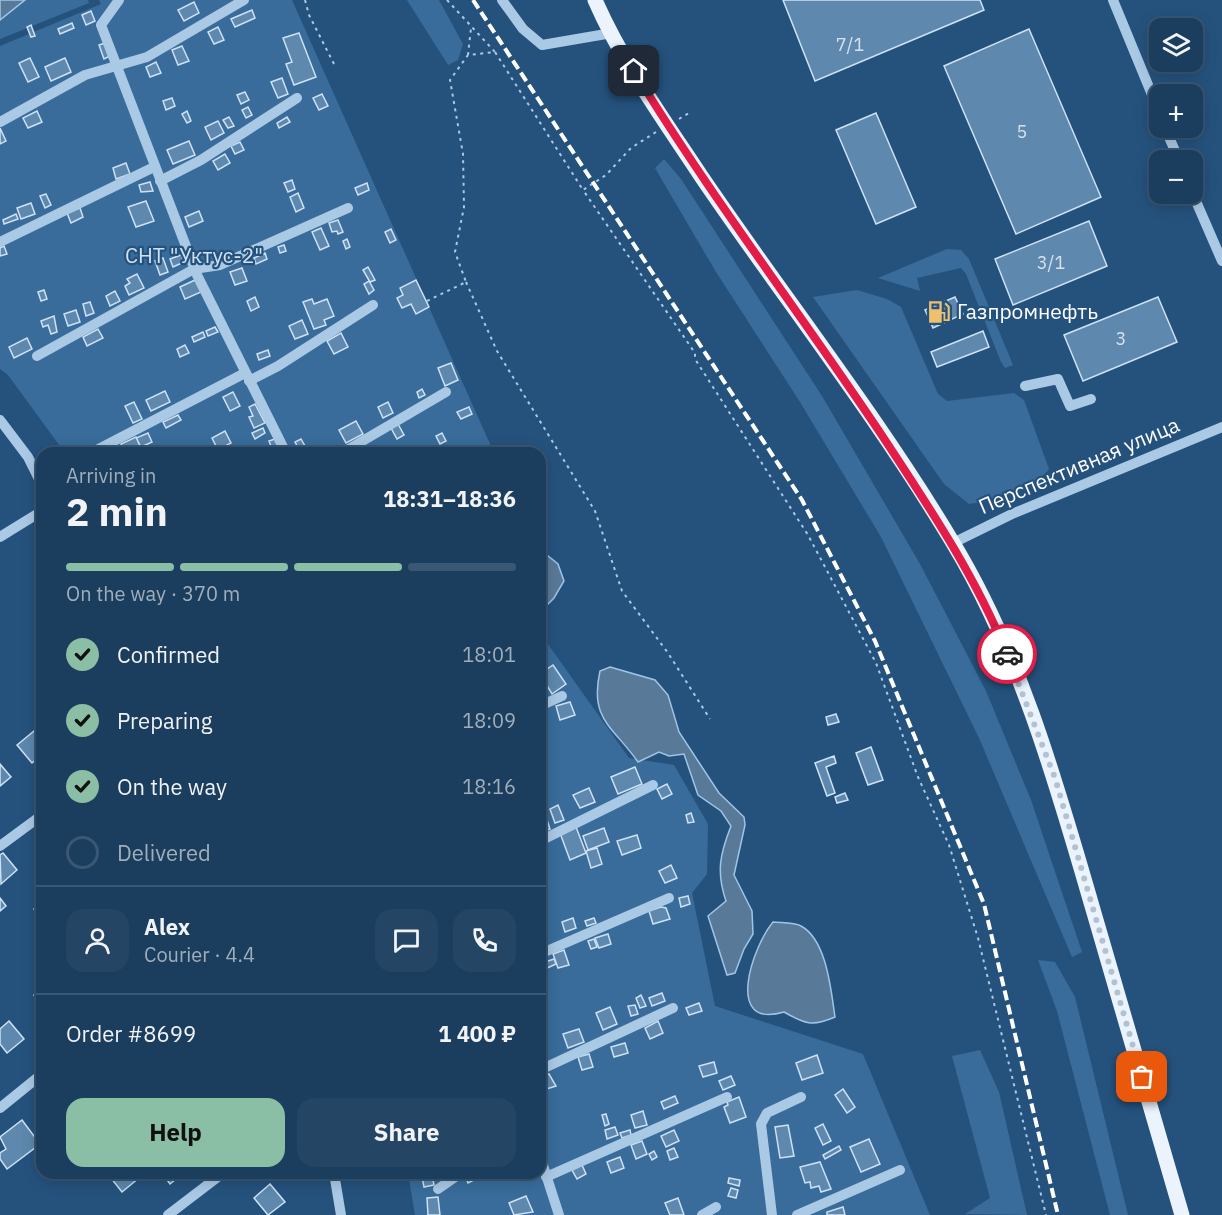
<!DOCTYPE html>
<meta charset="utf-8">
<style>
body{margin:0;font-family:"IBM Plex Sans",sans-serif;background:#254564;color:#f1f3f6;height:100vh;display:flex;flex-direction:column;font-size:22px;white-space:nowrap}
*{box-sizing:border-box;margin:0}
p{font-size:20px;color:#a0aebc}
.icon{flex:none;width:33px;height:33px;fill:none;stroke:currentColor;stroke-width:2;stroke-linecap:round;stroke-linejoin:round}
.map{position:relative;flex:1;overflow:hidden}
.panel{position:absolute;left:36px;top:447px;width:510px;height:732px;display:flex;flex-direction:column;background:#1c3e5e;border-radius:18px;box-shadow:0 3px 15px #0003,0 0 0 2px #3a5773}
.panel>*{flex:none}
.buttons{position:absolute;left:1149px;top:18px;display:grid;gap:12px}
.buttons a{display:grid;place-items:center;width:54px;height:54px;border-radius:12px;background:#1c3e5e;box-shadow:0 3px 15px #0003,0 0 0 2px #3a5773;font-size:30px}
.pin{position:absolute;display:grid;place-items:center;width:51px;height:51px;color:#fff;margin:-26px;border-radius:12px;box-shadow:0 3px 9px #0006}
.courier{position:absolute;display:grid;place-items:center;width:60px;height:60px;margin:-30px;border:4px solid #e11d48;border-radius:50%;background:#fff;color:#222;box-shadow:0 2px 8px #0007}
.overview em{font-style:normal;font-weight:700}
.overview div{display:flex;flex-direction:column-reverse}
.overview{display:flex;align-items:center;justify-content:space-between;height:102px;padding:0 30px}
h1{font-size:39px;font-weight:700;line-height:45px}
.bar{display:grid;grid-template-columns:repeat(4,1fr);gap:9px 6px;align-content:center;height:72px;padding:0 30px}
.bar i{height:8px;border-radius:4px;background:#3a5773}
.bar .on{background:#8abfa5}
.bar p{grid-column:span 4}
.line{display:flex;align-items:center;gap:15px;padding:0 30px;border-top:2px solid #3a5773}
.line div{flex:1}
.round{display:grid;place-items:center;flex:none;width:63px;height:63px;border-radius:18px;background:#254564}
ol{padding:0 30px;list-style:none}
li{display:flex;align-items:center;gap:18px;height:66px}
li p{margin-inline-start:auto}
li .icon{padding:6px;border-radius:50%;background:#8abfa5;color:#111;stroke-width:4}
li:last-child{color:#a0aebc}
li i{width:33px;height:33px;border:3px solid #3a5773;border-radius:50%}
.primary-button{display:flex;gap:12px;margin-top:auto;padding:12px 30px}
.primary-button a{flex:1;height:69px;border-radius:18px;background:#8abfa5;color:#111;font-size:24px;font-weight:700;line-height:69px;text-align:center}
.primary-button a+a{background:#254564;color:#f1f3f6}
.map>svg:first-child{display:block}
</style>
<div class="map">
<svg width="1222" height="1215" viewBox="0 0 1222 1215">
<rect width="100%" height="100%" fill="#25527d"/>
<g fill="#396c9b">
<path d="M0,0h88l1,3 -89,36z"/>
<path d="M99,0h193l202,453h-429l-57,-78 -8,-6v-323l101,-42z"/>
<path d="M407,0h32l24,44 -5,16 -10,5z"/>
<path d="M664,159l17,20 141,217 98,168 66,127 45,109 51,152 -10,5 -93,-219 -98,-201 -81,-135 -84,-130 -61,-104z"/>
<path d="M947,249l14,1 8,9 44,106 -8,3 -4,-6 -35,-88 -5,-6 -44,10 3,13 -42,-13z"/>
<path d="M857,290l30,9 14,8 37,87 9,7 67,-8 10,7 25,69c-20,25 -50,31 -80,35l-25,-20 -131,-187z"/>
<path d="M540,633l89,125 45,7 34,59 -1,50 -15,19 23,113 148,48 67,161h-515l-7,-42h132z"/>
<path d="M1038,960l17,2 20,35 53,218h-18l-53,-204z"/>
<path d="M980,1050l19,42 28,123 -62,-1 25,-16 -38,-142z"/>
</g>
<g fill="#597998" stroke="#9fc5e6" stroke-width="1.5">
<path d="M0,0h25l-25,20z"/>
<path d="M542,551l16,13 6,17 -10,17 -12,12z"/>
<path d="M610,667l45,13 13,15 11,37 40,61 25,24 1,8 -11,50 18,36 1,23 -9,15 -9,24 -8,2 -19,-59 18,-15c-10,-29 -6,-47 5,-75l-10,-15 -23,-16 -14,-41 -15,2 -10,-4 -21,10c-25,-36 -49,-42 -38,-91z"/>
<path d="M773,922c8,1 21,0 28,4 26,14 30,65 34,91 -23,10 -30,7 -51,-5 -61,18 -31,-66 -11,-90z"/>
</g>
<g fill="#5e88ae" stroke="#cde2f4" stroke-width="1.5">
<path d="M783,0h197l4,10 -169,71z"/>
<path d="M194,2l5,11 -15,8 -6,-11z"/>
<path d="M252,10l3,8 -20,9 -4,-8z"/>
<path d="M91,11l4,10 -9,4 -4,-10z"/>
<path d="M72,23l2,5 -14,6 -2,-5z"/>
<path d="M31,25l4,11 -4,1 -4,-10z"/>
<path d="M218,27l6,13 -10,4 -6,-12z"/>
<path d="M1029,29l72,168 -85,37 -72,-168z"/>
<path d="M299,33l17,44 -22,8 -8,-21 6,-2 -9,-24z"/>
<path d="M105,43l5,13 -6,3 -5,-14z"/>
<path d="M182,46l7,15 -11,4 -6,-15z"/>
<path d="M30,58l9,19 -11,5 -9,-19z"/>
<path d="M65,58l6,14 -20,9 -6,-14z"/>
<path d="M156,62l5,11 -11,4 -4,-10z"/>
<path d="M282,78l6,16 -10,4 -7,-16z"/>
<path d="M245,92l4,8 -8,4 -4,-9z"/>
<path d="M322,94l6,12 -9,4 -6,-12z"/>
<path d="M172,98l3,8 -9,4 -3,-9z"/>
<path d="M248,107l4,8 -6,3 -4,-8z"/>
<path d="M37,111l5,11 -14,6 -5,-10z"/>
<path d="M187,111l4,10 -4,2 -5,-9z"/>
<path d="M876,113l40,94 -40,17 -40,-94z"/>
<path d="M229,117l5,9 -6,2 -5,-8z"/>
<path d="M287,117l3,5 -11,6 -2,-5z"/>
<path d="M218,121l6,12 -13,7 -6,-13z"/>
<path d="M0,128l6,13 -6,3z"/>
<path d="M189,141l6,14 -22,9 -6,-14z"/>
<path d="M240,142l4,8 -9,4 -4,-8z"/>
<path d="M225,154l5,9 -12,7 -5,-9z"/>
<path d="M126,163l4,11 -14,5 -3,-11z"/>
<path d="M292,180l3,9 -7,3 -4,-9z"/>
<path d="M150,182l3,9 -12,1 -2,-7z"/>
<path d="M367,183l2,7 -11,5 -3,-7z"/>
<path d="M298,193l6,15 -8,4 -6,-15z"/>
<path d="M46,194l5,11 -6,3 -5,-12z"/>
<path d="M146,201l8,20 -18,6 -8,-20z"/>
<path d="M31,203l4,11 -14,5 -4,-11z"/>
<path d="M80,208l3,9 -12,6 -4,-10z"/>
<path d="M199,211l4,10 -14,6 -4,-10z"/>
<path d="M16,214l2,5 -14,5 -1,-4z"/>
<path d="M338,220l5,12 -5,2 -1,-3 -5,1 -3,-9z"/>
<path d="M1089,221l18,45 -94,39 -18,-46z"/>
<path d="M321,228l8,18 -9,4 -8,-18z"/>
<path d="M391,229l5,11 -6,3 -5,-11z"/>
<path d="M347,239l3,8 -4,2 -3,-8z"/>
<path d="M284,245l2,6 -6,2 -2,-6z"/>
<path d="M4,246l3,8 -7,2v-8z"/>
<path d="M265,253l2,6 -11,5 -2,-6z"/>
<path d="M181,255l3,7 -11,5 -3,-8z"/>
<path d="M163,258l5,14 -8,3 -5,-14z"/>
<path d="M368,267l7,13 -5,2 -7,-12z"/>
<path d="M242,268l5,13 -12,4 -5,-13z"/>
<path d="M137,274l7,14 -15,7 -4,-9 5,-3 -3,-4z"/>
<path d="M195,280l6,12 -16,7 -5,-12z"/>
<path d="M416,280l13,27 -13,7 -5,-10 -9,4 -5,-10 6,-3 -3,-7z"/>
<path d="M369,281l5,9 -5,4 -5,-10z"/>
<path d="M44,290l3,9 -6,2 -3,-9z"/>
<path d="M115,291l5,10 -10,5 -4,-10z"/>
<path d="M255,297l4,10 -8,4 -4,-10z"/>
<path d="M955,297l8,17 -30,14 -8,-18z"/>
<path d="M1158,297l19,45 -94,39 -19,-46z"/>
<path d="M312,299l2,5 13,-5 7,17 -10,4 2,5 -12,4 -11,-27z"/>
<path d="M90,302l4,11 -8,3 -3,-12z"/>
<path d="M76,310l4,12 -12,4 -4,-12z"/>
<path d="M54,316l3,16 -6,2 -3,-9 -5,2 -2,-6z"/>
<path d="M302,320l6,14 -13,5 -6,-13z"/>
<path d="M215,327l3,5 -10,4 -2,-5z"/>
<path d="M98,329l5,9 -16,8 -4,-9z"/>
<path d="M983,331l6,16 -52,20 -6,-15z"/>
<path d="M203,332l2,5 -11,5 -2,-5z"/>
<path d="M341,333l7,14 -14,7 -7,-13z"/>
<path d="M27,338l5,11 -18,9 -5,-11z"/>
<path d="M185,345l4,8 -9,4 -3,-8z"/>
<path d="M268,350l2,6 -11,4 -2,-6z"/>
<path d="M451,363l7,17 -13,6 -7,-18z"/>
<path d="M422,389l3,6 -6,3 -2,-6z"/>
<path d="M165,391l5,11 -19,9 -5,-11z"/>
<path d="M233,392l7,14 -10,5 -7,-14z"/>
<path d="M134,402l8,17 -9,4 -8,-17z"/>
<path d="M388,402l5,11 -10,5 -5,-11z"/>
<path d="M255,404l10,19 -11,5 -5,-11 4,-1 -4,-9z"/>
<path d="M469,407l3,7 -11,5 -4,-7z"/>
<path d="M178,415l3,5 -15,8 -3,-6z"/>
<path d="M356,421l7,13 -17,9 -7,-13z"/>
<path d="M398,424l6,11 -7,4 -6,-11z"/>
<path d="M263,428l2,5 -10,6 -3,-6z"/>
<path d="M225,431l6,12 -13,7 -6,-12z"/>
<path d="M148,433l4,9 -11,5 -5,-9z"/>
<path d="M442,433l4,8 -6,3 -4,-8z"/>
<path d="M136,437l6,14 -17,2 -4,-9z"/>
<path d="M275,439l3,8 -6,2 -3,-8z"/>
<path d="M301,439l8,14h-8l-6,-11z"/>
<path d="M553,665l13,19 -14,10 -12,-20z"/>
<path d="M570,702l5,13 -15,5 -4,-14z"/>
<path d="M836,714l3,8 -11,3 -2,-8z"/>
<path d="M34,731l8,10v13l-10,9 -15,-18z"/>
<path d="M871,747l12,33 -15,5 -12,-32z"/>
<path d="M834,756l2,7 -10,4 9,26 -8,3 -12,-33z"/>
<path d="M0,764l11,13 -11,9z"/>
<path d="M635,767l7,17 -24,10 -7,-17z"/>
<path d="M667,784l5,10 -10,5 -5,-10z"/>
<path d="M589,788l6,14 -15,6 -7,-13z"/>
<path d="M845,793l3,7 -11,3 -2,-6z"/>
<path d="M558,805l6,15 -9,3 -5,-14z"/>
<path d="M691,813l3,9 -6,1 -2,-8z"/>
<path d="M547,820l3,9 -6,2 -3,-9z"/>
<path d="M576,827l10,26 -16,7 -10,-27z"/>
<path d="M604,828l5,14 -21,8 -5,-14z"/>
<path d="M637,835l4,13 -19,7 -5,-14z"/>
<path d="M542,846l4,11 -6,3v-13z"/>
<path d="M597,848l5,16 -11,4 -5,-17z"/>
<path d="M3,853l14,17 -16,14 -1,-29z"/>
<path d="M671,865l6,13 -12,5 -6,-12z"/>
<path d="M688,896l2,8 -9,3 -2,-9z"/>
<path d="M0,898l6,8 -6,5z"/>
<path d="M42,903v15l-8,-9z"/>
<path d="M661,907l5,1 4,11 -17,5 -4,-13z"/>
<path d="M573,918l3,10 -11,4 -3,-10z"/>
<path d="M594,918l2,5 -9,3 -2,-5z"/>
<path d="M608,934l3,10 -12,4 -4,-10z"/>
<path d="M594,939l3,8 -6,2 -3,-8z"/>
<path d="M564,950l5,15 -11,3 -5,-14z"/>
<path d="M554,959l2,5 -11,5 -3,-6z"/>
<path d="M42,989v15l-8,-9z"/>
<path d="M662,993l3,8 -13,5 -3,-8z"/>
<path d="M641,995l5,11 -6,2 -4,-10z"/>
<path d="M699,1003l3,8 -13,4 -3,-7z"/>
<path d="M635,1005l3,9 -7,2 -3,-10z"/>
<path d="M610,1007l7,17 -14,6 -7,-17z"/>
<path d="M9,1021l15,18 -17,14 -7,-9v-15z"/>
<path d="M658,1021l5,12 -13,6 -5,-11z"/>
<path d="M579,1029l5,13 -16,6 -5,-14z"/>
<path d="M625,1043l3,10 -14,4 -3,-10z"/>
<path d="M541,1046l4,11 -5,2v-12z"/>
<path d="M589,1054l4,13 -11,3 -4,-13z"/>
<path d="M817,1055l6,18 -21,7 -6,-17z"/>
<path d="M714,1062l3,11 -14,4 -4,-11z"/>
<path d="M549,1074l7,12 -16,5v-14z"/>
<path d="M731,1076l4,9 -12,5 -4,-9z"/>
<path d="M843,1089l12,18 -8,6 -12,-18z"/>
<path d="M675,1096l3,7 -14,6 -3,-7z"/>
<path d="M739,1097l7,20 -16,6 -6,-16 4,-2 -1,-3z"/>
<path d="M643,1111l4,14 -12,3 -4,-13z"/>
<path d="M606,1114l3,10 -4,2 -3,-11z"/>
<path d="M22,1120l18,24 -33,25 -7,-10v-6l6,-4 -6,-12z"/>
<path d="M823,1124l8,17 -8,4 -8,-17z"/>
<path d="M788,1125l6,31 -14,2 -5,-31z"/>
<path d="M615,1127l3,8 -11,4 -2,-9z"/>
<path d="M630,1130l1,5 -9,3 -2,-5z"/>
<path d="M674,1130l5,11 -13,6 -5,-11z"/>
<path d="M869,1139l11,25 -19,8 -11,-25z"/>
<path d="M642,1141l5,13 -11,5 -5,-14z"/>
<path d="M839,1146l2,4 -16,9 -2,-4z"/>
<path d="M674,1148l4,9 -8,3 -3,-9z"/>
<path d="M654,1151l3,6 -5,3 -3,-6z"/>
<path d="M620,1157l4,11 -13,5 -4,-11z"/>
<path d="M820,1162l11,27 -10,3 -2,-6 -8,2 -1,-6 -5,1 -5,-16z"/>
<path d="M582,1165l4,9 -9,5 -5,-9z"/>
<path d="M107,1173h28l4,5 -17,14z"/>
<path d="M162,1173h17l2,2 -11,9z"/>
<path d="M472,1173h3l3,5 -10,5 -3,-7z"/>
<path d="M432,1175l2,10 -10,2 -2,-10z"/>
<path d="M729,1178l11,2 -1,6 -11,-3z"/>
<path d="M270,1184l15,18 -17,13 -14,-17z"/>
<path d="M731,1188l7,2 -2,8 -8,-2z"/>
<path d="M526,1196l7,16 -19,3 -5,-12z"/>
<path d="M438,1197l2,18h-12l-1,-17z"/>
<path d="M678,1198l6,17h-14l-5,-12z"/>
<path d="M843,1207l2,8h-18v-3z"/>
</g>
<g fill="none" stroke-linecap="round" stroke-linejoin="round">
<g stroke="#aac9e5" stroke-width="2" stroke-dasharray="3 4.5" stroke-linecap="butt">
<path d="M305,0l4,15 25,49"/>
<path d="M447,0l48,52"/>
<path d="M468,55l3,-27"/>
<path d="M679,119l10,-6"/>
<path d="M656,132l-25,16 -25,27 -23,15 112,163v6l113,176 68,128 42,114 31,68 29,93 68,277"/>
<path d="M466,282l31,69 98,160 27,80 46,62 42,66"/>
<path d="M427,301l39,-19 -11,-30 9,-45 -1,-53 -13,-74 18,-25 27,-3 88,138"/>
</g>
<g stroke="#aac9e5" stroke-width="10">
<path d="M119,0l-18,25 96,250 89,178"/>
<path d="M502,0l21,29 19,16 70,-12"/>
<path d="M1113,0l47,114"/>
<path d="M0,122l85,-47 62,-18 97,-57"/>
<path d="M1165,128l14,32"/>
<path d="M160,181l41,-21 96,-62"/>
<path d="M1192,192l30,69"/>
<path d="M0,242l154,-75"/>
<path d="M37,356l157,-87 26,-4 128,-57"/>
<path d="M249,381l29,-15 95,-61"/>
<path d="M1025,386l33,-7 12,27 21,-7"/>
<path d="M0,420l28,37 14,28"/>
<path d="M91,453l154,-80"/>
<path d="M342,453l104,-61"/>
<path d="M0,537l42,-26"/>
<path d="M953,543l59,-29 210,-87"/>
<path d="M540,706l22,-10"/>
<path d="M540,841l113,-56"/>
<path d="M0,846l42,-31"/>
<path d="M540,954l129,-56"/>
<path d="M540,1070l133,-62"/>
<path d="M0,1108l42,-34"/>
<path d="M540,1156l19,59"/>
<path d="M334,1173l7,42"/>
<path d="M546,1177l181,-80"/>
<path d="M438,1189l23,-16"/>
<path d="M168,1215l55,-42"/>
<path d="M702,1215l14,-8"/>
<path d="M772,1215l-11,-91 6,-11 34,-16"/>
<path d="M797,1215l103,-45"/>
</g>
<path stroke="#ebf3fd" stroke-width="15" d="M595,0c27,62 69,120 106,176 83,122 176,240 252,367 67,111 103,239 139,363 30,103 60,206 90,309"/>
<path stroke="#fff" stroke-width="4" stroke-dasharray="10 4.5" stroke-linecap="butt" d="M473,0l329,500 73,141 109,263 74,311"/>
</g>
<g fill="none" stroke-linecap="round" stroke-linejoin="round">
<path stroke="#b3c2d2" stroke-width="6" stroke-dasharray="0 10.8" d="M1007,654l48,124 87,299"/>
<path stroke="#e11d48" stroke-width="8" d="M634,71c77,126 167,243 249,366 46,70 92,138 124,217"/>
</g>
<defs>
<g id="fuel-bare" transform="scale(1.8)"><path d="M-5.5-6h7V0h2V4h1.3V-2.5L3-4.5l.8-.8L6-3V5H2.5V1h-1V6h-7ZM-4.2-4.7v3.2H.2V-4.7Z" fill="#eec06f" stroke="#25527d" stroke-width="2.5" paint-order="stroke"/></g>
</defs>
<g fill-rule="evenodd">
<use href="#fuel-bare" x="939" y="312"/>
</g>
<g text-anchor="middle" stroke-width="4.5" stroke-linejoin="round" paint-order="stroke">
<g font-size="18" fill="#d7e1eb">
<text x="850" y="51">7/1</text>
<text x="1022" y="138">5</text>
<text x="1051" y="269">3/1</text>
<text x="1121" y="345">3</text>
</g>
<g font-size="21" fill="#cde2f4" stroke="#25527d">
<text x="194" y="263">СНТ "Уктус-2"</text>
</g>
<g font-size="21" fill="#fff" stroke="#25527d" text-anchor="start">
<text x="957" y="319">Газпромнефть</text>
</g>
<g font-size="21" fill="#fff" stroke="#25527d">
<text transform="translate(1079 466) rotate(-23)" y="7">Перспективная улица</text>
</g>
</g>
</svg>
<div class="buttons">
<a><svg class="icon" aria-label="layers" viewBox="0 0 24 24"><path d="M12 4l9 5-9 5-9-5zM3 14l9 5 9-5"/></svg></a>
<a>+</a>
<a>−</a>
</div>
<div class="pin" style="left:1142px;top:1077px;background:#ea580c"><svg class="icon" aria-label="bag" viewBox="0 0 24 24"><path d="M5 8h14l-1 12H6zM9 8a3 3 0 0 1 6 0"/></svg></div>
<div class="pin" style="left:634px;top:71px;background:#1f2937"><svg class="icon" aria-label="home" viewBox="0 0 24 24"><path d="M3 11l9-7 9 7M6 9v11h12V9"/></svg></div>
<div class="courier" style="left:1007px;top:654px"><svg class="icon" aria-label="car" viewBox="0 0 24 24"><path d="M5 17H2v-5l4-1 3-4h7l3 4 3 1v5h-3M9 17h6M6 11h13"/><circle cx="7" cy="17" r="2"/><circle cx="17" cy="17" r="2"/></svg></div>
<section class="panel">
<div class="overview"><div><h1>2 min</h1><p>Arriving in</p></div><em>18:31–18:36</em></div>
<div class="bar"><i class="on"></i><i class="on"></i><i class="on"></i><i></i><p>On the way · 370 m</p></div>
<ol>
<li><svg class="icon" aria-label="check" viewBox="0 0 24 24"><path d="M5 12l5 5 9-10"/></svg>Confirmed<p>18:01</p></li>
<li><svg class="icon" aria-label="check" viewBox="0 0 24 24"><path d="M5 12l5 5 9-10"/></svg>Preparing<p>18:09</p></li>
<li><svg class="icon" aria-label="check" viewBox="0 0 24 24"><path d="M5 12l5 5 9-10"/></svg>On the way<p>18:16</p></li>
<li><i></i>Delivered</li>
</ol>
<div class="line" style="height:108px"><a class="round"><svg class="icon" aria-label="person" viewBox="0 0 24 24"><circle cx="12" cy="8" r="4"/><path d="M4 21q1-7 8-7t8 7"/></svg></a><div><b>Alex</b><p>Courier · 4.4</p></div><a class="round"><svg class="icon" aria-label="chat" viewBox="0 0 24 24"><path d="M4 5h16v11H9l-5 4z"/></svg></a><a class="round"><svg class="icon" aria-label="phone" viewBox="0 0 24 24"><path d="M5 4h4l2 5-3 2q2 4 5 5l2-3 5 2v4C11 20 4 13 5 4z"/></svg></a></div>
<div class="line" style="height:78px"><div>Order #8699</div><b>1 400 ₽</b></div>
<div class="primary-button"><a>Help</a><a>Share</a></div>
</section>
</div>
